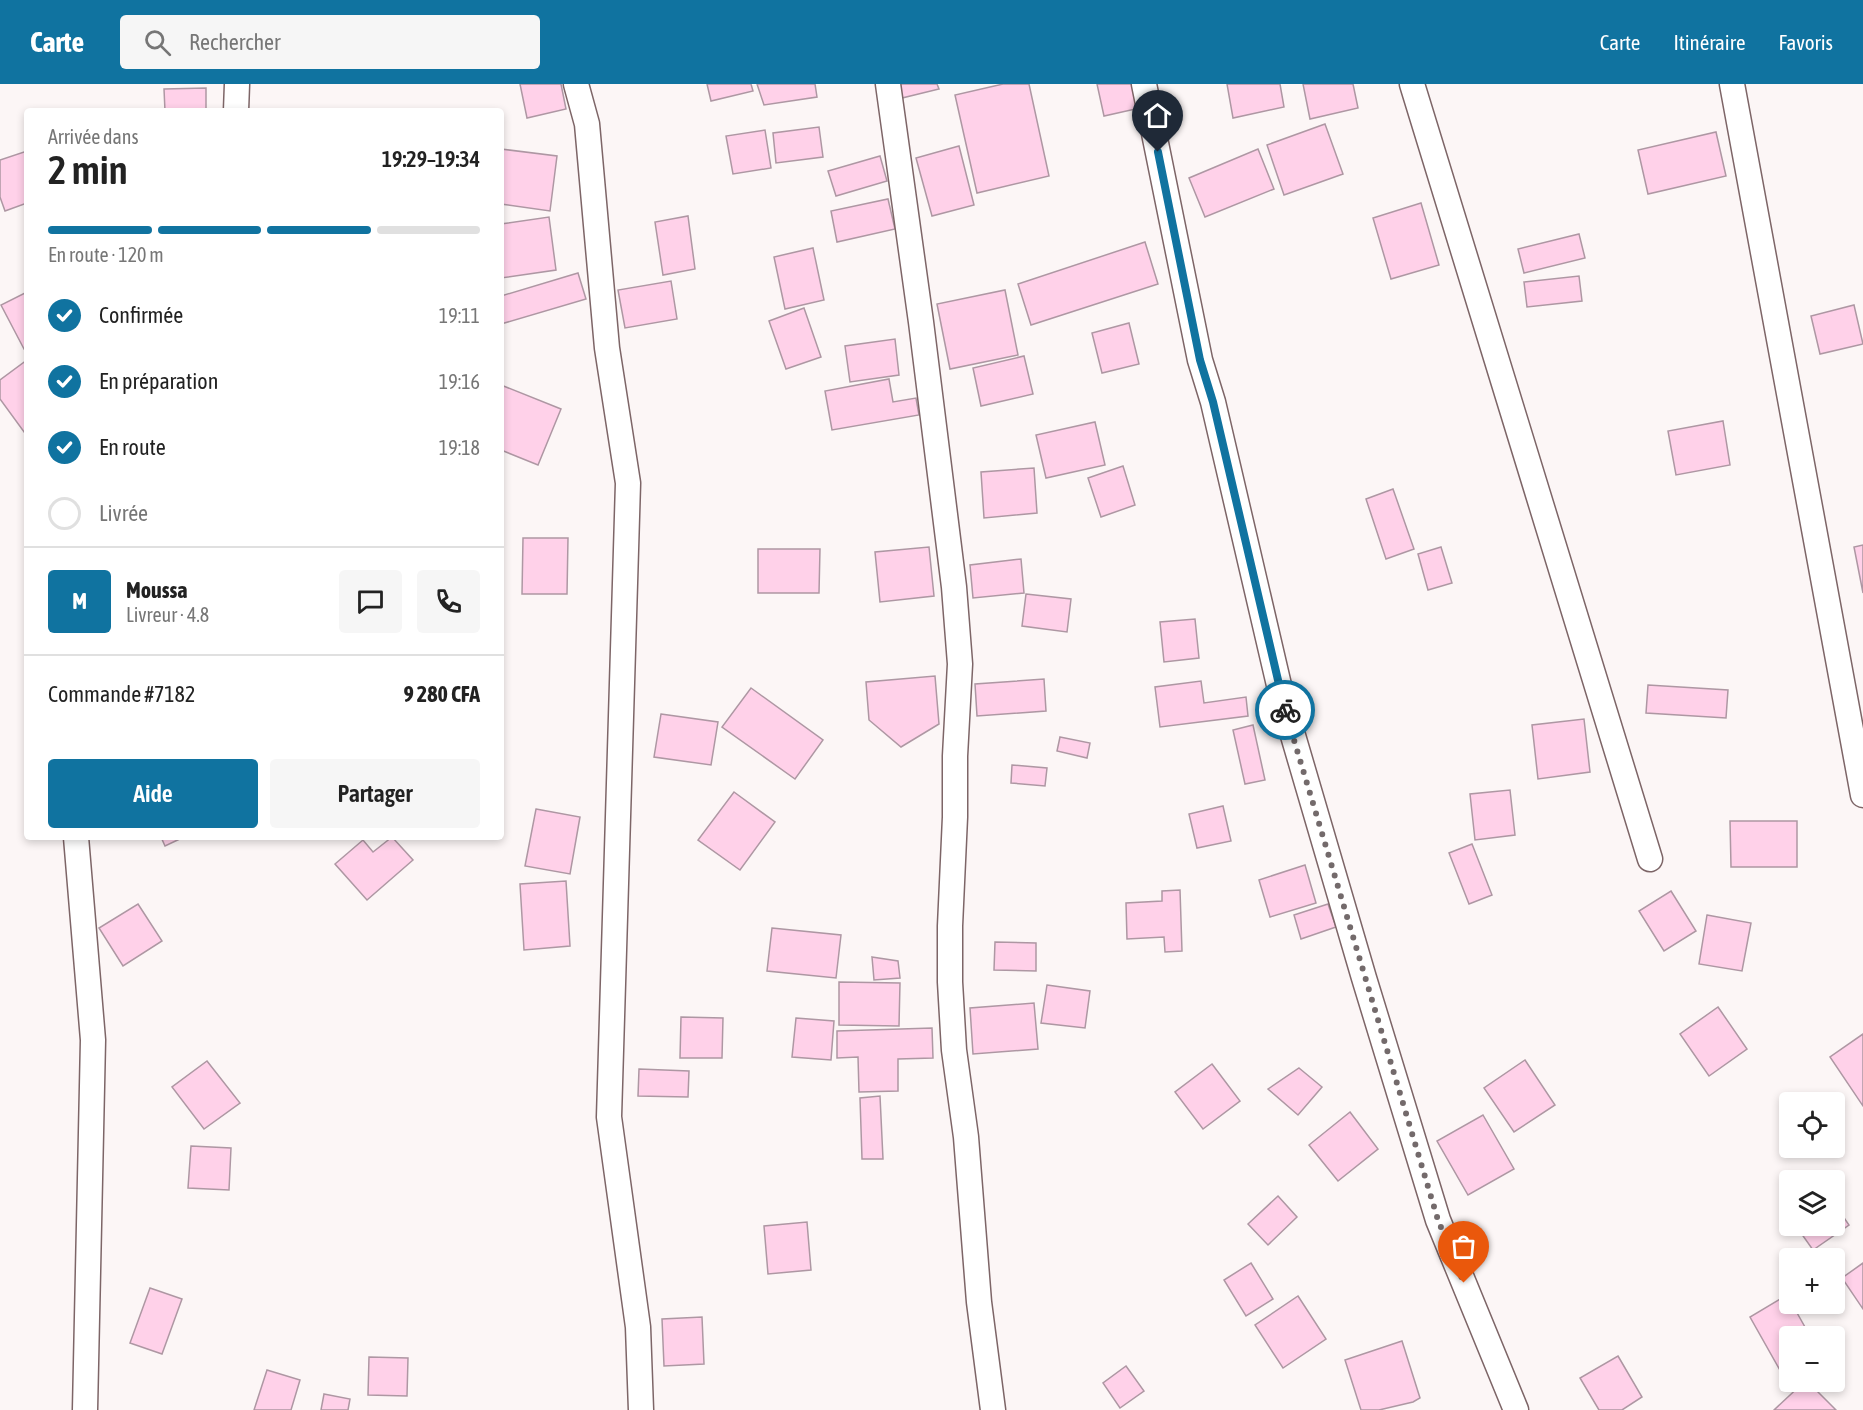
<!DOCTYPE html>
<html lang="fr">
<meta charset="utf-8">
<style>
body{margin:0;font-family:"Asap Condensed",sans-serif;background:#f6f6f6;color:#222;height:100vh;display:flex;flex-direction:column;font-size:22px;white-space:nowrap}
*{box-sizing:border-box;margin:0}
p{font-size:20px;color:#767676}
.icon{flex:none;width:33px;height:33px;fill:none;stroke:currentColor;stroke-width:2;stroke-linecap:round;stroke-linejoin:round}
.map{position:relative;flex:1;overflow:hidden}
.drawer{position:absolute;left:24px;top:24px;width:480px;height:732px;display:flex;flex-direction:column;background:#fff;border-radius:6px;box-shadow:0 3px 9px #0003}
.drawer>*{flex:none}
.buttons{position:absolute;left:1779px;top:1008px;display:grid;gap:12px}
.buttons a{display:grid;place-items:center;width:66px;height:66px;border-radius:6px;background:#fff;box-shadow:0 3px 9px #0003;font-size:30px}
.pin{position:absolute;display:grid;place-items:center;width:51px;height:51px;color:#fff;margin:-62px -26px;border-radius:50% 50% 50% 0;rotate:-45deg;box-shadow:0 0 6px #0007}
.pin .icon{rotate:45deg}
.courier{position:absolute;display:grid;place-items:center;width:60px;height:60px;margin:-30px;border:4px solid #1073a0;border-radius:50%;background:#fff;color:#222;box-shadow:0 2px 8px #0007}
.headline em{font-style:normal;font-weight:600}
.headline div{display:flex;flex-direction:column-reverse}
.headline{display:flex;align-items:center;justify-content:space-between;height:102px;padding:0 24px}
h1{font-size:39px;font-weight:600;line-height:45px}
.bar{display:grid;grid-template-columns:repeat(4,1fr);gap:9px 6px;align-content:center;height:72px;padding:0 24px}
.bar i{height:8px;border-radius:4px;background:#e0e0e0}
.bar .selected{background:#1073a0}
.bar p{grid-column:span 4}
.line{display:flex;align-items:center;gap:15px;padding:0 24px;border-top:2px solid #e0e0e0}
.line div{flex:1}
.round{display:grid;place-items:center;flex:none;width:63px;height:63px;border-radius:6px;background:#f6f6f6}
ol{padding:0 24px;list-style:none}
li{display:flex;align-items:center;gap:18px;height:66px}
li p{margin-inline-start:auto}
li .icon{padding:6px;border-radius:50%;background:#1073a0;color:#fff;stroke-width:4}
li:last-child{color:#767676}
li i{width:33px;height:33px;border:3px solid #e0e0e0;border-radius:50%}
.action{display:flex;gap:12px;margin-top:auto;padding:12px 24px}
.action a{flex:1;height:69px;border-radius:6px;background:#1073a0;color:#fff;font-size:24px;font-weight:600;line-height:69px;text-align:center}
.action a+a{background:#f6f6f6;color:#222}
header{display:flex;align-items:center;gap:36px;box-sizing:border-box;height:84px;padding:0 30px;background:#1073a0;color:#fff}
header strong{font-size:28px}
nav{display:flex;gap:33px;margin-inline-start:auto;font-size:21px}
.search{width:420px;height:54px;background:#f6f6f6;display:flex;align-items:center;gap:15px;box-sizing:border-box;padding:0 21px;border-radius:6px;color:#767676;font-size:22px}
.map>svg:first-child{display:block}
</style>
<header>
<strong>Carte</strong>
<div class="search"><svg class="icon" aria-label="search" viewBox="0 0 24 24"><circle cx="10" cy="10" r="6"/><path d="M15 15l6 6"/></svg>Rechercher</div>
<nav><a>Carte</a><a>Itinéraire</a><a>Favoris</a></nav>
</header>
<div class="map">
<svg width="1863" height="1326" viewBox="0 0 1863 1326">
<rect width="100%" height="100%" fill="#fcf6f6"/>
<g fill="#ffd1e9" stroke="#ae97a3" stroke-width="1.5">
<path d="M520,0h41l5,25 -39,9z"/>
<path d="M707,0h44l2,7 -42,10z"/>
<path d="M757,0h58l2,13 -53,8z"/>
<path d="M899,0h38l2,5 -37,9z"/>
<path d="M1003,0h26l20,92 -72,17 -22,-98z"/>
<path d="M1097,0h37l6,24 -36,8z"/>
<path d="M1227,0h53l4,23 -51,11z"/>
<path d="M1303,0h50l5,24 -48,11z"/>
<path d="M206,4v23h-41l-1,-22z"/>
<path d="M1325,40l18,50 -59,21 -17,-50z"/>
<path d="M819,43l4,30 -47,6 -3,-30z"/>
<path d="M765,46l6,38 -38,6 -7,-38z"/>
<path d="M1716,48l10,44 -78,18 -10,-44z"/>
<path d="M959,62l15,59 -42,11 -16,-58z"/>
<path d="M501,65l56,7 -7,55 -49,-7z"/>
<path d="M1258,65l16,40 -69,28 -16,-39z"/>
<path d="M27,67v52l-22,8 -5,-14v-37z"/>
<path d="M880,72l7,25 -51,15 -8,-25z"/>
<path d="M888,115l7,30 -58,13 -6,-31z"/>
<path d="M1421,119l18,62 -48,14 -18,-61z"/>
<path d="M688,132l7,53 -32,6 -8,-53z"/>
<path d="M549,133l7,53 -55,8v-54z"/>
<path d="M1579,150l6,24 -61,15 -6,-24z"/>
<path d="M1145,158l13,42 -127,41 -13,-41z"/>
<path d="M813,164l11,52 -39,9 -11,-52z"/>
<path d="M578,189l8,26 -85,25v-28z"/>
<path d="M1579,192l3,25 -55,6 -3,-25z"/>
<path d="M671,197l6,38 -52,9 -7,-38z"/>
<path d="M1005,206l13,65 -68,14 -13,-65z"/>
<path d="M27,208v55l-3,2 -23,-44z"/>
<path d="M1854,221l9,39 -43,10 -9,-38z"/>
<path d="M804,224l17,49 -35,12 -17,-48z"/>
<path d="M1129,239l10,41 -37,9 -10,-40z"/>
<path d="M895,255l4,36 -49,7 -5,-36z"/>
<path d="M1024,272l9,38 -52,12 -8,-38z"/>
<path d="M27,276v76l-27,-37v-19z"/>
<path d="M889,295l4,23 23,-4 3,17 -87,15 -7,-39z"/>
<path d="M501,301l60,24 -23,56 -37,-15z"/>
<path d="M1723,337l7,44 -54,10 -8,-44z"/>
<path d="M1095,338l10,43 -59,13 -10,-43z"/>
<path d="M1123,382l12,39 -34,12 -13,-39z"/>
<path d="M1034,384l3,45 -53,5 -3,-46z"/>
<path d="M1393,405l21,60 -28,10 -20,-60z"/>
<path d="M523,454h45l-1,56h-45z"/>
<path d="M1863,461v48l-9,-46z"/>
<path d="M929,463l5,49 -54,6 -5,-50z"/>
<path d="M1441,463l11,36 -24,7 -10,-36z"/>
<path d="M758,465h62l-1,44h-61z"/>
<path d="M1021,475l3,34 -51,5 -3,-33z"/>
<path d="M1026,510l45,5 -4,33 -45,-6z"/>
<path d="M1195,535l4,39 -35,4 -4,-40z"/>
<path d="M935,592l4,48 -38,23 -32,-27 -3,-38z"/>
<path d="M1044,595l2,32 -69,5 -2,-32z"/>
<path d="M1201,597l3,22 42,-6 2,19 -88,11 -5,-40z"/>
<path d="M1648,601l80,5 -2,28 -80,-5z"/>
<path d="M751,604l72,52 -28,39 -73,-52z"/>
<path d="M661,630l57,8 -7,43 -57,-8z"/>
<path d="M1584,635l6,53 -52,7 -6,-54z"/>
<path d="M1253,641l12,55 -20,4 -12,-54z"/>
<path d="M1060,653l30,6 -3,15 -30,-7z"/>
<path d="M1012,681l35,3 -2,18 -34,-3z"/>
<path d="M1510,706l5,45 -40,5 -5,-46z"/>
<path d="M734,708l41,30 -35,48 -42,-30z"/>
<path d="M1223,722l8,35 -34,7 -8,-34z"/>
<path d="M536,725l44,8 -10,57 -45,-8z"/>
<path d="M1730,737h67v46h-66z"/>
<path d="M161,753h23l-19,9z"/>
<path d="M392,753l21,23 -46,40 -32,-36 28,-24 10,12z"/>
<path d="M1472,760l20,51 -23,9 -20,-51z"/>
<path d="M1305,781l11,38 -46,14 -11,-37z"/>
<path d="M566,797l4,65 -46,4 -4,-66z"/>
<path d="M1180,806l2,61 -17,1 -1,-15 -37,2 -1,-36 36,-2v-10z"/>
<path d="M1671,807l25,40 -32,20 -25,-40z"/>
<path d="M138,820l24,37 -39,25 -24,-38z"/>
<path d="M1328,820l8,23 -35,12 -7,-24z"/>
<path d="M1707,831l44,8 -9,48 -43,-7z"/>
<path d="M772,844l69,7 -5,43 -69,-7z"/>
<path d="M995,858l41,1v28l-42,-1z"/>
<path d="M872,873l26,4 2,17 -26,2z"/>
<path d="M839,898l61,1 -1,43 -60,-1z"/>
<path d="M1047,901l43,6 -5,37 -44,-5z"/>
<path d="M1034,919l4,46 -65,5 -3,-46z"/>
<path d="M1718,923l29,42 -38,27 -29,-42z"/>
<path d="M681,933l42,1 -1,40h-42z"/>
<path d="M796,934l38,3 -3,39 -39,-3z"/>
<path d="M932,944l1,30 -35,1v32l-39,1 -1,-35 -21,1v-27z"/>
<path d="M1863,950v72l-33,-49z"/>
<path d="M1525,976l30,45 -41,27 -30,-44z"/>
<path d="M207,977l33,42 -36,26 -32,-42z"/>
<path d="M1212,980l28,37 -37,28 -28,-37z"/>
<path d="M1299,984l23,19 -24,28 -30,-26z"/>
<path d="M639,985l50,2 -1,26 -50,-1z"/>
<path d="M880,1012l3,63h-21l-2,-61z"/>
<path d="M1350,1028l28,37 -40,32 -29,-36z"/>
<path d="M1483,1031l31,54 -46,26 -31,-54z"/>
<path d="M191,1062l40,2 -2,42 -41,-2z"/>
<path d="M1278,1112l19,21 -29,28 -20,-21z"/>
<path d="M1834,1119l15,22 -36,25 -17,-24h38z"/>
<path d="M807,1138l4,48 -43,4 -4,-48z"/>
<path d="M1251,1179l22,36 -27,17 -22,-36z"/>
<path d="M1863,1179v46l-21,-31z"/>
<path d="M150,1204l32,11 -20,55 -32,-11z"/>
<path d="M1787,1211l3,9h2l18,32h-20v46h11l-11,6 -40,-71z"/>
<path d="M1298,1212l28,43 -43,29 -28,-43z"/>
<path d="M702,1233l2,47 -40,2 -2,-47z"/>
<path d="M1402,1257l18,57 -7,4 -34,8h-18l-16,-50z"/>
<path d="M1618,1272l24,41 -20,13h-23l-19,-32z"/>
<path d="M369,1273l39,1 -1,38 -39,-1z"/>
<path d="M1126,1282l18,25 -24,17 -17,-25z"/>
<path d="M267,1286l33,10 -9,30h-37z"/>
<path d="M1804,1298h4l28,28h-62z"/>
<path d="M324,1310l26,5 -2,11h-27z"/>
</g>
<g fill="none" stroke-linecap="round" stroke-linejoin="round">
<g stroke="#7d6567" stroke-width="27">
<g id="street">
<path d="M576,0l11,40 20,224 21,135 -19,634 29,210 3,83"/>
<path d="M888,0l33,238 33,265 6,77 -5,92v61l-5,109v56l4,68 12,87 13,165 14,108"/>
<path d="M1144,0l56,276 13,42 69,296 82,280 74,242 78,190"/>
<path d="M1412,0l238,775"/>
<path d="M1732,0l131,711"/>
<path d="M236,27l1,-27"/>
<path d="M76,753l17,203 -8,370"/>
</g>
</g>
<use href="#street" stroke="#fff" stroke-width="24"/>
</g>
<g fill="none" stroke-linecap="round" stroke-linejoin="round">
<path stroke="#736a6b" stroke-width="6" stroke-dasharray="0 10.8" d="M1285,626l153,510 26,63"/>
<path stroke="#1073a0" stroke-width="8" d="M1158,68l42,208 13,42 72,308"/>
</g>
</svg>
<div class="buttons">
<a><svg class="icon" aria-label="locate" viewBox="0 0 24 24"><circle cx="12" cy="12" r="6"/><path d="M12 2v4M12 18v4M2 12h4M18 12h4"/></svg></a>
<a><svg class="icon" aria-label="layers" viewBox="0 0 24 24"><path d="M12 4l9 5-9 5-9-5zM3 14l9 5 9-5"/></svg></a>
<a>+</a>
<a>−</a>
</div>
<div class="pin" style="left:1464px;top:1199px;background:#ea580c"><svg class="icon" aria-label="bag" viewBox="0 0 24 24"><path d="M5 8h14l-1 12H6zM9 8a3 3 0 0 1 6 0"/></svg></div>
<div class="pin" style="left:1158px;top:68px;background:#1f2937"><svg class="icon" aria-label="home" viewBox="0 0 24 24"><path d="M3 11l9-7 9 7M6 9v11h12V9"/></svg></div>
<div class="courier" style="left:1285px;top:626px"><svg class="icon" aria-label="bike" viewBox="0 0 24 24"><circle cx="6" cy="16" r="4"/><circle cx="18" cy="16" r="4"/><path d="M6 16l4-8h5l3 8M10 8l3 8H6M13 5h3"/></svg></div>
<section class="drawer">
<div class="headline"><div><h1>2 min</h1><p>Arrivée dans</p></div><em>19:29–19:34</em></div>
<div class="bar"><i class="selected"></i><i class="selected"></i><i class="selected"></i><i></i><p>En route · 120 m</p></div>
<ol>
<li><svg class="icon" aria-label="check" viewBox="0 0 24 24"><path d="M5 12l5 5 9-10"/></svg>Confirmée<p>19:11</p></li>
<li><svg class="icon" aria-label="check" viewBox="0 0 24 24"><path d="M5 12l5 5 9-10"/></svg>En préparation<p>19:16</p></li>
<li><svg class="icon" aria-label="check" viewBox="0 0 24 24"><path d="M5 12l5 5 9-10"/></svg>En route<p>19:18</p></li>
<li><i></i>Livrée</li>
</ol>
<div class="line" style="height:108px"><b class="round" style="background:#1073a0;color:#fff">M</b><div><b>Moussa</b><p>Livreur · 4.8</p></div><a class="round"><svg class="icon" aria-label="chat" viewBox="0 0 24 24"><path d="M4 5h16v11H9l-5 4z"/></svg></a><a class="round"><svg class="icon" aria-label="phone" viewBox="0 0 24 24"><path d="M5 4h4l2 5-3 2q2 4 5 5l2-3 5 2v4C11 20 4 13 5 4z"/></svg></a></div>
<div class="line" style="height:78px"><div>Commande #7182</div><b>9 280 CFA</b></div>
<div class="action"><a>Aide</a><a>Partager</a></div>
</section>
</div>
